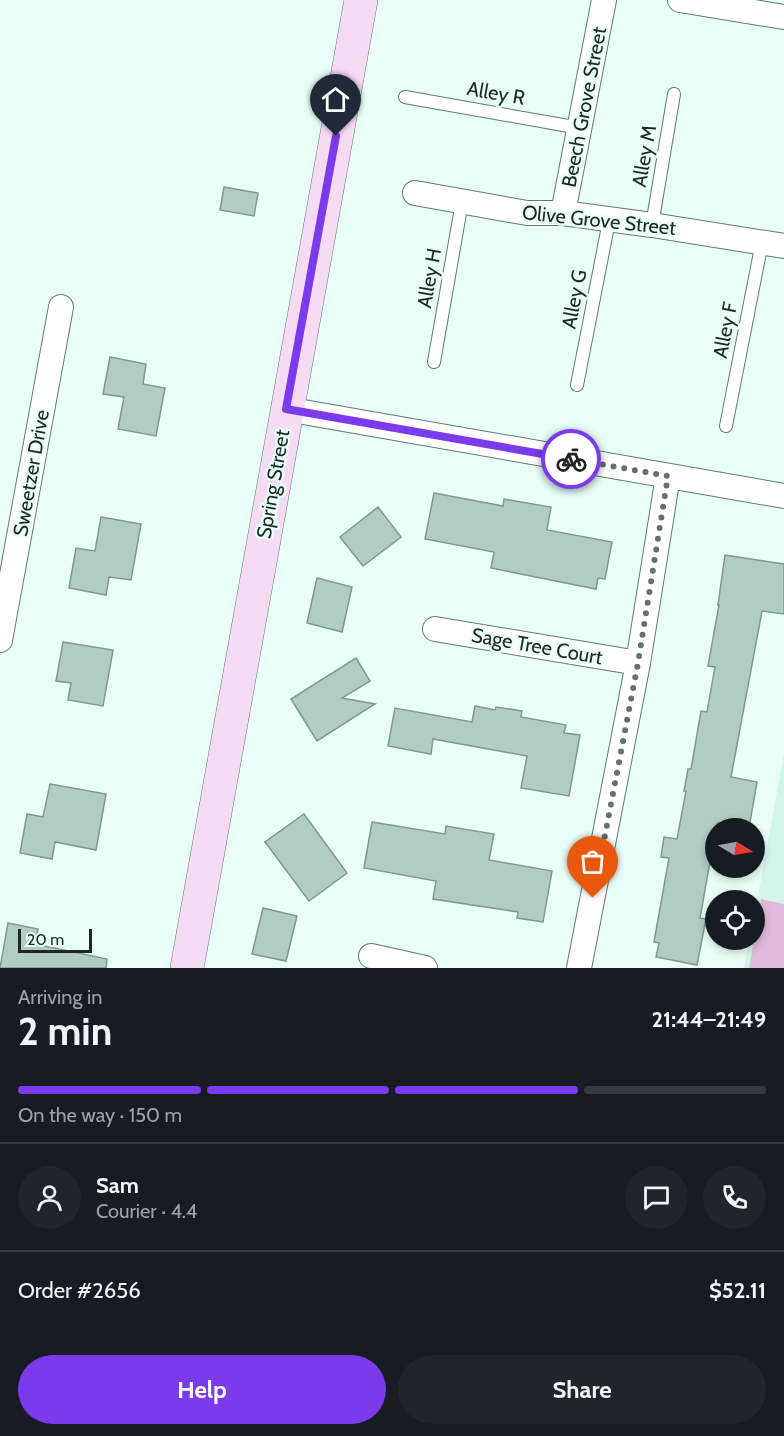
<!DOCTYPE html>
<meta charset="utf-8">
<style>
body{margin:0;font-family:Cabin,sans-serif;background:#20242c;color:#f1f3f6;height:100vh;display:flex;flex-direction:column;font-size:22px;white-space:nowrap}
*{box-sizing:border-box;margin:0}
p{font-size:20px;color:#9ea1a6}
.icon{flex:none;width:33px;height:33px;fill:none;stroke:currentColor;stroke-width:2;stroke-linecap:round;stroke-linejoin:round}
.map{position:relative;height:968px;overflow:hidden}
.side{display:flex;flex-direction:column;background:#171b24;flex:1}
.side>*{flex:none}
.needle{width:39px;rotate:100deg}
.tools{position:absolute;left:705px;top:818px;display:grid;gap:12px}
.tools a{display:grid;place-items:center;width:60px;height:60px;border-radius:50%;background:#171b24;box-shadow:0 3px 9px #0003;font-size:30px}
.scale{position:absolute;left:18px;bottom:15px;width:74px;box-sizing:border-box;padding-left:6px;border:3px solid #1d2724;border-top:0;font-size:16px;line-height:21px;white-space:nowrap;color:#1d2724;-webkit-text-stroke:4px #e8fef6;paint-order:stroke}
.pin{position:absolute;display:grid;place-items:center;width:51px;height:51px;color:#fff;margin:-62px -26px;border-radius:50% 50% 50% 0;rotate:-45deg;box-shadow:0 0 6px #0007}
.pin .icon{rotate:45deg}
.courier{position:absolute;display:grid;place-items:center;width:60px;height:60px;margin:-30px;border:4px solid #7c3aed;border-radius:50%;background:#fff;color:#222;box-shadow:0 2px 8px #0007}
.summary em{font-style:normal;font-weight:700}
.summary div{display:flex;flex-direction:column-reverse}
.summary{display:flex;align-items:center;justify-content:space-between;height:102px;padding:0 18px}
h1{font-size:39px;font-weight:700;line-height:45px}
.bar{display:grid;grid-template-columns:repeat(4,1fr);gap:9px 6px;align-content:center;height:72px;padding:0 18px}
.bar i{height:8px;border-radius:4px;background:#363941}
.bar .selected{background:#7c3aed}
.bar p{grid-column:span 4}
.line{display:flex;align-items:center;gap:15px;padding:0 18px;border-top:2px solid #363941}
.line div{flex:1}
.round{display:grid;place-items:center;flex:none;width:63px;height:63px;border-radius:32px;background:#20242c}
.cta{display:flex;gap:12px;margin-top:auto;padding:12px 18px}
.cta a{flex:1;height:69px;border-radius:36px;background:#7c3aed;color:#fff;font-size:24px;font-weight:700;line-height:69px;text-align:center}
.cta a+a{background:#20242c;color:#f1f3f6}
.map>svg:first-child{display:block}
</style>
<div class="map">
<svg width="784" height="968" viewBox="0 0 784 968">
<rect width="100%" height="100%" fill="#e8fef6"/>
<path fill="#d1f6e9" d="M784,754v214h-40l5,-29h5l1,-27z"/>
<path fill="#e0bbda" d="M761,899l23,5v64h-35z"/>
<g fill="#b1ccc3" stroke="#7f9990" stroke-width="1.5">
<path d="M224,187l34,6 -4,23 -34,-6z"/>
<path d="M110,357l36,7 -3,20 22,4 -9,48 -38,-7 6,-32 -21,-3z"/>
<path d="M434,493l69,13 1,-7 47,8 -4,23 65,12 -7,37 -7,-1 -2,11 -105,-21 3,-16 -69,-13z"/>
<path d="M378,507l23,30 -38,29 -23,-29z"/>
<path d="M101,517l40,7 -10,56 -22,-3 -3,18 -37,-7 7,-40 19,3z"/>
<path d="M725,555l59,9v50l-22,-3 -31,166 26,5 -8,46 -32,-5 -1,5 -16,90 6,1 -9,46 -41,-8 3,-14 -5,-1 15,-84 -8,-1 3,-20 13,2 9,-48h-2l4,-22h3l10,-58 6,1 8,-45 -7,-1 11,-61h-1z"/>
<path d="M317,578l35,9 -10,45 -35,-9z"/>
<path d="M63,642l50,8 -10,56 -35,-6 3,-17 -15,-2z"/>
<path d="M356,658l14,23 -28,17 33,6 -58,37 -26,-42z"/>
<path d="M475,706l20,4 1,-3 26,4 -1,6 45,8 -2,8 16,2 -11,61 -48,-8 6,-32 -94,-17 -2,15 -43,-8 7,-38 77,14z"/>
<path d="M50,784l56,10 -10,56 -41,-8 -3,17 -32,-6 7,-39 16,3z"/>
<path d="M304,814l43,59 -38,28 -44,-59z"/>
<path d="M372,822l73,12 1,-8 48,8 -5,26 63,11 -9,51 -26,-4 1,-6 -85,-13 3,-18 -72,-13z"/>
<path d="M263,908l34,8 -11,45 -34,-7z"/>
<path d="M8,923l30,6 -3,15 72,15 -1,9h-106z"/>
</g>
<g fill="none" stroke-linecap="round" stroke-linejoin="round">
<g stroke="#607971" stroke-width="14">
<g id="lane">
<path d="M405,97l175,31"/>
<path d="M652,225l22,-131"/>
<path d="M434,362l28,-160"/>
<path d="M577,385l32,-164"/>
<path d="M726,426l36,-184"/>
</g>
</g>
<g stroke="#607971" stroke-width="26">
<g id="street">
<path d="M680,0l104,17"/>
<path d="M415,193l112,20h36l89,12 132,21"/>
<path d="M563,213l41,-213"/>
<path d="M286,409l498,87"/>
<path d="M435,629l203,34"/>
<path d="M0,640l61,-333"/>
<path d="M371,956l54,12"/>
<path d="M579,968l59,-305 30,-187"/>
</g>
</g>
<g stroke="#607971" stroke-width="34">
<path id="secondary" d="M187,968l174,-968"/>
</g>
<use href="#lane" stroke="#fff" stroke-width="12"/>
<use href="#street" stroke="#fff" stroke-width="24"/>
<use href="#secondary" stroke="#f7daf4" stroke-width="33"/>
</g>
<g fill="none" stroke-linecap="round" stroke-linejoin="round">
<path stroke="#64726e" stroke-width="6" stroke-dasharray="0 10.8" d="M571,459l97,17 -30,187 -45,235"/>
<path stroke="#7c3aed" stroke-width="8" d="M336,136l-50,273 285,50"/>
</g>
<g text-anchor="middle" stroke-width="5" stroke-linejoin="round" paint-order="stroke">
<g font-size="20" fill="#1d2724" stroke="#e8fef6">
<text transform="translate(496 93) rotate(10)" y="7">Alley R</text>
<text transform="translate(584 107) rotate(-79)" y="7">Beech Grove Street</text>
<text transform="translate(644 156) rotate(-80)" y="7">Alley M</text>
<text transform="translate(599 220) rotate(6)" y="7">Olive Grove Street</text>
<text transform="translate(429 278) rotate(-80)" y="7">Alley H</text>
<text transform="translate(574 299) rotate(-79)" y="7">Alley G</text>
<text transform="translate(725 330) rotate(-79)" y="7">Alley F</text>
<text transform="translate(31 473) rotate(-80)" y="7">Sweetzer Drive</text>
<text transform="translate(273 484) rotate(-80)" y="7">Spring Street</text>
<text transform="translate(537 646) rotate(10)" y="7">Sage Tree Court</text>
</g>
</g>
</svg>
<div class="tools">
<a><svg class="needle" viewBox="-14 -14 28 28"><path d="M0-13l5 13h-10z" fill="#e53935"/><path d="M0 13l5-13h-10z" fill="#9ea1a6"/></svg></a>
<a><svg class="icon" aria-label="locate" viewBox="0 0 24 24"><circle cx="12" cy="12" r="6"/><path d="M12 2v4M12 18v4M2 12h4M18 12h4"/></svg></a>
</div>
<div class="scale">20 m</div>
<div class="pin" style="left:593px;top:898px;background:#ea580c"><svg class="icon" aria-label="bag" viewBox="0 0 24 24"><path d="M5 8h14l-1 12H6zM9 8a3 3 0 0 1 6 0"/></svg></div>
<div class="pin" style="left:336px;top:136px;background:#1f2937"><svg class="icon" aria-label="home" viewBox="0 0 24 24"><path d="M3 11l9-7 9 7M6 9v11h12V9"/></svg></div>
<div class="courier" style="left:571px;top:459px"><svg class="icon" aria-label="bike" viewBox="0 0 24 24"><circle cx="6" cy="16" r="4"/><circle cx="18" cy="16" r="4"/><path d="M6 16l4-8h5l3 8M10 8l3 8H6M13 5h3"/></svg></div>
</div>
<section class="side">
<div class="summary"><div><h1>2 min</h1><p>Arriving in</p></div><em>21:44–21:49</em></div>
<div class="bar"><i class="selected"></i><i class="selected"></i><i class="selected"></i><i></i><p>On the way · 150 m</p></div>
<div class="line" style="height:108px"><a class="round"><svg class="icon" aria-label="person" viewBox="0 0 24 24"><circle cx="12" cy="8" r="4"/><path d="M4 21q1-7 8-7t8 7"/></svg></a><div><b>Sam</b><p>Courier · 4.4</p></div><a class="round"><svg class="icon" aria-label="chat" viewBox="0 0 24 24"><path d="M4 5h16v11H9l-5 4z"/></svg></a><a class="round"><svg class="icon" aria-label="phone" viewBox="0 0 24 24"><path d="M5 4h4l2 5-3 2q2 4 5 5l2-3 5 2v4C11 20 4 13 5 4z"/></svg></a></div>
<div class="line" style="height:78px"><div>Order #2656</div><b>$52.11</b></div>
<div class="cta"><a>Help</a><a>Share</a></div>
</section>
